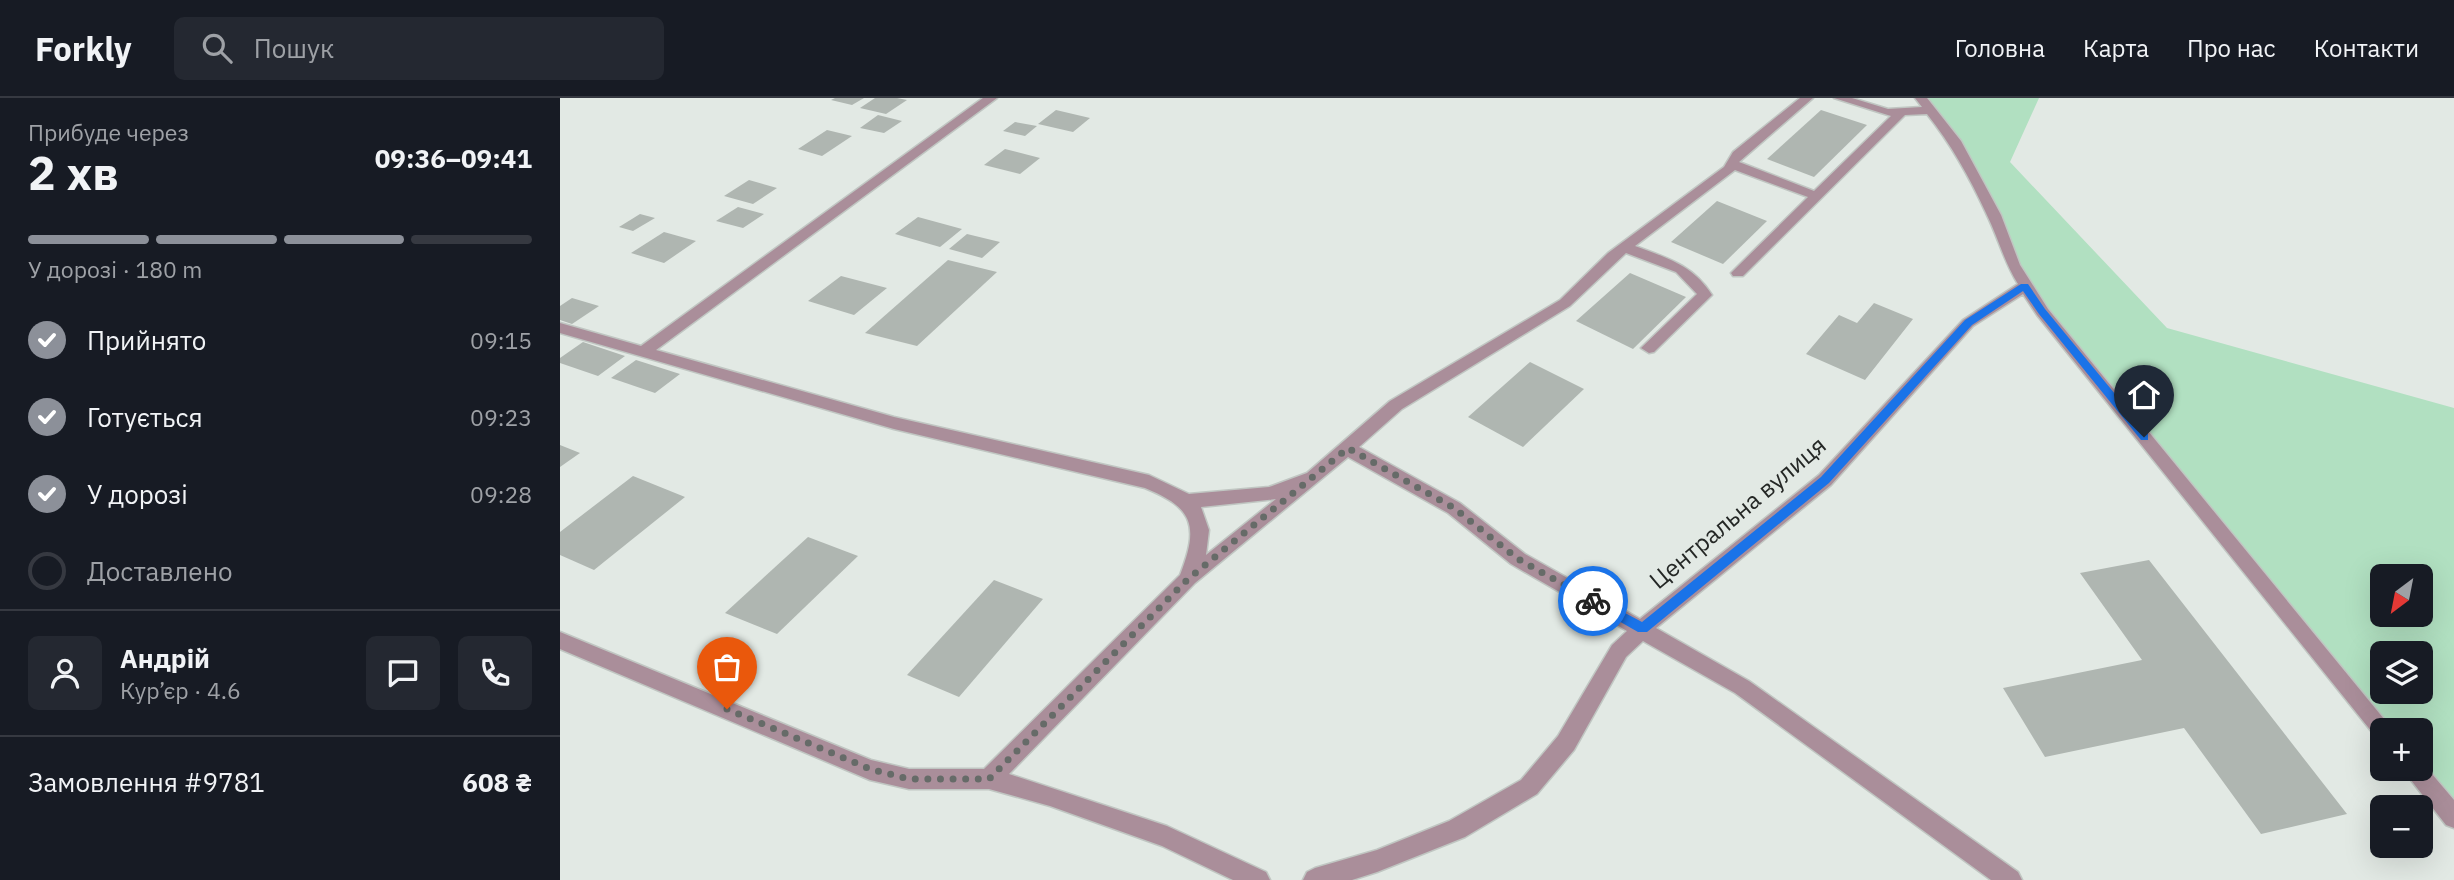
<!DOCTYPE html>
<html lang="uk">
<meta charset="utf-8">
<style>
body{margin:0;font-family:"IBM Plex Sans",sans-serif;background:#242831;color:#f1f3f6;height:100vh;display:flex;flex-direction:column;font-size:26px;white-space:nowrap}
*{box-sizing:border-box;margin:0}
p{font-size:23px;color:#9ea1a6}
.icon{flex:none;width:38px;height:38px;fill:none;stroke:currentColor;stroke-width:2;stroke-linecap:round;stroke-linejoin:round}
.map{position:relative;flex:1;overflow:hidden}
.details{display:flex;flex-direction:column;background:#171b24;width:560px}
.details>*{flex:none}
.needle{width:46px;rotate:212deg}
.fabs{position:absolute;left:1810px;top:466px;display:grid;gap:14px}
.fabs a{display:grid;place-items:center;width:63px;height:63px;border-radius:10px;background:#171b24;box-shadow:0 7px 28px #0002;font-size:35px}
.pin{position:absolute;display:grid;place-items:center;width:60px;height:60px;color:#fff;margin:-72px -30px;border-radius:50% 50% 50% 0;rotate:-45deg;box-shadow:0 0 7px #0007}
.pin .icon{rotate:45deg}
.courier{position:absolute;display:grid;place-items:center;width:70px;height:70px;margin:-35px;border:5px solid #1a73e8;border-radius:50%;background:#fff;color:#222;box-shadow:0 2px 9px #0007}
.overview em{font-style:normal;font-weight:800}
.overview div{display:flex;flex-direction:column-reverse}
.overview{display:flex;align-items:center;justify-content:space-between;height:119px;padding:0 28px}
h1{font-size:46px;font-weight:800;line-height:52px}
.bar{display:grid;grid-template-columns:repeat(4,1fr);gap:10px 7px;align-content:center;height:84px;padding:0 28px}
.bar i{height:9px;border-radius:5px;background:#363941}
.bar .current{background:#8c9099}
.bar p{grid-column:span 4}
.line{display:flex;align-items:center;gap:18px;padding:0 28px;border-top:2px solid #363941}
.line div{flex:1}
.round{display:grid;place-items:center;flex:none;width:74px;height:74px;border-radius:10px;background:#242831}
ol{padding:0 28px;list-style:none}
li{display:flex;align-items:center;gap:21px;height:77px}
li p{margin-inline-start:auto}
li .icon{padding:7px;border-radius:50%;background:#8c9099;color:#fff;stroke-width:4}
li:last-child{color:#9ea1a6}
li i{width:38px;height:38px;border:4px solid #363941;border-radius:50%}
header{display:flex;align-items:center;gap:42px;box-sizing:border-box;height:98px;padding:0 35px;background:#171b24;border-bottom:2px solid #363941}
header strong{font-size:33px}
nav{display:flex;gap:38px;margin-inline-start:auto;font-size:24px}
.search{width:490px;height:63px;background:#242831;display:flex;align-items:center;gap:18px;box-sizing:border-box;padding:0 24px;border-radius:10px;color:#9ea1a6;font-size:26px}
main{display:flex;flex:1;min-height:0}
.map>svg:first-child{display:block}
</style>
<header>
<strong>Forkly</strong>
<div class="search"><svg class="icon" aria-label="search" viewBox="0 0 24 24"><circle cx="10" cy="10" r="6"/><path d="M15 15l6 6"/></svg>Пошук</div>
<nav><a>Головна</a><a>Карта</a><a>Про нас</a><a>Контакти</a></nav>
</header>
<main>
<section class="details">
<div class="overview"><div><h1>2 хв</h1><p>Прибуде через</p></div><em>09:36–09:41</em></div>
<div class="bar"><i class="current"></i><i class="current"></i><i class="current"></i><i></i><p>У дорозі · 180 m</p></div>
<ol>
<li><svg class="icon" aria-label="check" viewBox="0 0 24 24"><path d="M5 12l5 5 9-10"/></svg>Прийнято<p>09:15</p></li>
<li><svg class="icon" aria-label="check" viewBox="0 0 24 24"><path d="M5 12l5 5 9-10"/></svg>Готується<p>09:23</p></li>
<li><svg class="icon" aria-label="check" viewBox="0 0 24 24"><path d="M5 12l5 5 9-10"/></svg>У дорозі<p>09:28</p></li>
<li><i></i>Доставлено</li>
</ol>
<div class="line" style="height:126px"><a class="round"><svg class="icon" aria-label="person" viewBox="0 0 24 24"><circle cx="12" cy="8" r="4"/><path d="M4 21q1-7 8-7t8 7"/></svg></a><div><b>Андрій</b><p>Кур’єр · 4.6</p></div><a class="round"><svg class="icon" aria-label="chat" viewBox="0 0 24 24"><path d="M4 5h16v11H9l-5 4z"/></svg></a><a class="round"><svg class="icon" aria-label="phone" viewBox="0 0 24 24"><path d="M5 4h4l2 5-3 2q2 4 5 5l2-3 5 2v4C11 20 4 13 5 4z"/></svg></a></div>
<div class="line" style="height:91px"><div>Замовлення #9781</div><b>608 ₴</b></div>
</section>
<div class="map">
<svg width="1894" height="782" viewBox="0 0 1894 782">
<rect width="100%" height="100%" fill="#e2e9e4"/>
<path fill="#b1e0c1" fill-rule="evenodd" d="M1361,0h118l-29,64 157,166 287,80v409l-34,-49v-38h-37l-341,-418 -48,-97zM1822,478h38v38h-38zM1822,555h38v38h-38z"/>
<g fill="#afb6b1">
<path d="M275,0h29l-12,7 -21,-5z"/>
<path d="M315,0h22l10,2 -21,14 -26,-6z"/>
<path d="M496,12l34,8 -17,14 -35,-8z"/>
<path d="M1261,12l46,15 -53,52 -47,-18z"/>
<path d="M318,17l24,6 -18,12 -24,-5z"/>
<path d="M455,24l22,4 -12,10 -22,-5z"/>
<path d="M267,32l25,6 -30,20 -24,-7z"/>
<path d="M445,51l35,9 -20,16 -36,-9z"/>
<path d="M189,82l28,8 -24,16 -29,-8z"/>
<path d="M1157,103l50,20 -44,43 -52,-22z"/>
<path d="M178,109l26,7 -21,14 -27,-7z"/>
<path d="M80,116l15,4 -22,13 -14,-4z"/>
<path d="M358,119l44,12 -22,18 -45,-13z"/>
<path d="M104,134l32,9 -32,22 -33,-10z"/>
<path d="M407,136l33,8 -18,16 -33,-9z"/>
<path d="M388,162l49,12 -80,74 -52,-13z"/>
<path d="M1070,175l56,24 -53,52 -57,-28z"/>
<path d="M281,178l46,12 -33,27 -46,-14z"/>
<path d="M12,200l27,8 -27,18 -12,-4v-14z"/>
<path d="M1314,205l39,16 -48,61 -59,-26 33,-39 18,8z"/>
<path d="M23,244l42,14 -27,20 -38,-13v-5z"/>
<path d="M76,262l44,14 -25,19 -44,-15z"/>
<path d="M970,264l54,27 -61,58 -55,-30z"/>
<path d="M0,347l20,8 -20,14z"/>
<path d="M73,378l52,21 -91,73 -34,-15v-23z"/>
<path d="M248,439l50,19 -81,78 -52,-21z"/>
<path d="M1589,462l198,254 -86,20 -77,-106 -139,29 -42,-69 139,-28 -62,-87z"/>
<path d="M434,482l49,19 -84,98 -52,-22z"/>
</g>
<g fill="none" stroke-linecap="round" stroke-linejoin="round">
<g stroke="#c0c6c2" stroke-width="3">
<g id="minor">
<path d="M423,0h14l-341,252 238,67 255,58 40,19 80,-7 38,-14 83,-72 170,-101 48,-47 116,-86 9,-15 67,-54h13l-74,64 75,29 77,-75 -57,-18h18l36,11 34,-2 -7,-9h12l34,43 40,74 19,50 28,44 345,421h-11v9l-6,-2 -339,-422 -14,-21 -50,32 -142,159 -175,143 93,53 269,191 4,8h-31l-256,-187 -92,-52 -17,16 -52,93 -37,44 -72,43 -88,35 -25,8h-49l4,-8 8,-4 62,-18 72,-29 72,-41 37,-44 54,-91 15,-14 -116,-67 -63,-51 -100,-56 -153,126 -186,191 158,52 99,46 4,8h-37l-71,-34 -112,-40 -61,-17h-80l-39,-9 -310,-131v-17l311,128 38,9h75l196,-194c19,-49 14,-67 -35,-87l-251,-59 -334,-96v-10l81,23zM1367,16c24,30 43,64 59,99 12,24 18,49 32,71l-55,36 -144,155 -179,144 -115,-65 -65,-51 -101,-56 43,-38 168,-103 56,-53 50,19 21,22 -56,54 8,5 5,-1 58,-57c-19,-30 -45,-37 -77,-49l100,-76 73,27 -77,76 2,3h10l162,-161zM716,401l-70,56 3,-25 -8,-23z"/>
<path d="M1860,662l34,40v28l-8,-3 -39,-50 -3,-7h16z"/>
</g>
</g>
<use href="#minor" fill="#aa8e9a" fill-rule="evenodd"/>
</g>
<path fill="#1a73e8" d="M1461,186h7l17,25 103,125v6h-7l-102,-126 -16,-23 -51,34 -143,158 -182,149h-9l-49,-28v-7l4,-1 49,26 179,-145 144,-157z"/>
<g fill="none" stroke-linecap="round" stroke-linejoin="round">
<path stroke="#666b68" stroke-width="7" stroke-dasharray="0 12.6" d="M167,611l143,60 39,10h80l199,-200 160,-131 106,60 64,51 75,42"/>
</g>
<g text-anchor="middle" stroke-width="6" stroke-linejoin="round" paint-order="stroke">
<g font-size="24" fill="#242725" stroke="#e2e9e4">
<text transform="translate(1178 415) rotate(-40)" y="8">Центральна вулиця</text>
</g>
</g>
</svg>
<div class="fabs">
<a><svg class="needle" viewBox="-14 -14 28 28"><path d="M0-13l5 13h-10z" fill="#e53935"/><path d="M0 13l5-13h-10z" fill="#9ea1a6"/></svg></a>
<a><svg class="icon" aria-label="layers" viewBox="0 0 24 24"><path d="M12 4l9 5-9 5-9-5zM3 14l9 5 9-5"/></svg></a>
<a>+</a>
<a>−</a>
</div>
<div class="pin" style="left:167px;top:611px;background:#ea580c"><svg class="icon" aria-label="bag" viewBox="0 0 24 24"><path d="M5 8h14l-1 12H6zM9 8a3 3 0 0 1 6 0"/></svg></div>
<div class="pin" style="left:1584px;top:339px;background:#1f2937"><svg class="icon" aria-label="home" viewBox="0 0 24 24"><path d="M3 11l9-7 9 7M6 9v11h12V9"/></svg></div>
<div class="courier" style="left:1033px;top:503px"><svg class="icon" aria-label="bike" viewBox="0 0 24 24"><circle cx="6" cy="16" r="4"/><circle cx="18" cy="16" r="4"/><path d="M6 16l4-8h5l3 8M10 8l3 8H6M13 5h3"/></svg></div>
</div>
</main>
